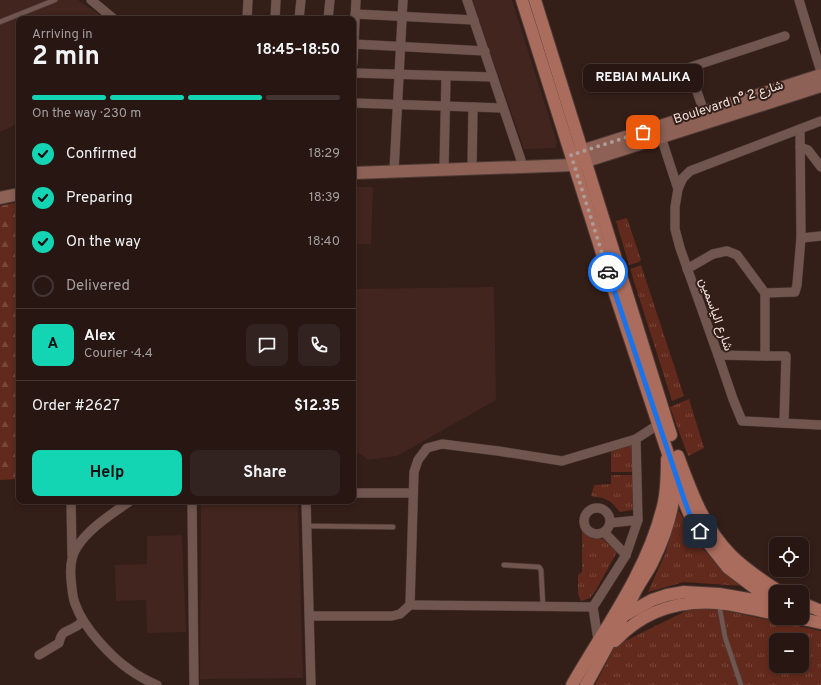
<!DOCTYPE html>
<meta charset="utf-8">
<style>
body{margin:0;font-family:Overpass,Vazirmatn,sans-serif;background:#332320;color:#f1f3f6;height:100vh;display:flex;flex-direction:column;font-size:15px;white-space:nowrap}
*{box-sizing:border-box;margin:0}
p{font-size:13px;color:#a49f9f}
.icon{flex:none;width:22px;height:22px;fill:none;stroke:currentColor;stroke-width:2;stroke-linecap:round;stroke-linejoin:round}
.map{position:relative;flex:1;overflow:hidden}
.sheet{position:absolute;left:16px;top:16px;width:340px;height:488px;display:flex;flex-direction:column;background:#271612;border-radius:8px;box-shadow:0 2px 6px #0003,0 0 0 1px #433532}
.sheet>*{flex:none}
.tools{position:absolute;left:769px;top:537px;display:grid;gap:8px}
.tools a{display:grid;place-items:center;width:40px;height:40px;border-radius:8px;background:#271612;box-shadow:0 2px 6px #0003,0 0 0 1px #433532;font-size:20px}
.pin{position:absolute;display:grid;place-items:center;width:34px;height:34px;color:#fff;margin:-17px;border-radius:8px;box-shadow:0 2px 6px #0006}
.courier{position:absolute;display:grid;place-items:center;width:40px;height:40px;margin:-20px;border:3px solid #1a73e8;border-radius:50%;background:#fff;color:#222;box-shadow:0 1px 5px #0007}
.bubble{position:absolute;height:28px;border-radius:8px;background:#271612;box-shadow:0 2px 6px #0003,0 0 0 1px #433532;font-size:13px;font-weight:700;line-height:28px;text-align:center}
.overview em{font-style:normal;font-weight:700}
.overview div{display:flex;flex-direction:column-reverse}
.overview{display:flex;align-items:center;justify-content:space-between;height:68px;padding:0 16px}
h1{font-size:26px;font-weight:700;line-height:30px}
.bar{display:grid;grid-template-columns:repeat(4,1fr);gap:6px 4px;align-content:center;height:48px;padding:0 16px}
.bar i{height:5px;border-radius:3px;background:#433532}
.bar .active{background:#13d5b3}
.bar p{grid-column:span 4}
.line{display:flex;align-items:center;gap:10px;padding:0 16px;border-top:1px solid #433532}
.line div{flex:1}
.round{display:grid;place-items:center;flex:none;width:42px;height:42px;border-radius:8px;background:#332320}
ol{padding:0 16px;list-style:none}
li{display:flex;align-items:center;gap:12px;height:44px}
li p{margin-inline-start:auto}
li .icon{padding:4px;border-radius:50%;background:#13d5b3;color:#111;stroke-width:4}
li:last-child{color:#a49f9f}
li i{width:22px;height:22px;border:2px solid #433532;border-radius:50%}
.primary-button{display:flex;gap:8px;margin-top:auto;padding:8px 16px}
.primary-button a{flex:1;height:46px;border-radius:8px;background:#13d5b3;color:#111;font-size:16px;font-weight:700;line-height:46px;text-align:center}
.primary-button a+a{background:#332320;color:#f1f3f6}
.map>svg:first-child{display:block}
</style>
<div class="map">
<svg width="821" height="685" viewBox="0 0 821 685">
<defs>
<pattern id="grass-tufts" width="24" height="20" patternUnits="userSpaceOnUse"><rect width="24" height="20" fill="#622a1c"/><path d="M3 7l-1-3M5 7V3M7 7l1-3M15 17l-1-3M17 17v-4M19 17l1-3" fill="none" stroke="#79483c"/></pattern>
<pattern id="forest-firs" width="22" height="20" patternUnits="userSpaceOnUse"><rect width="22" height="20" fill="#622a1c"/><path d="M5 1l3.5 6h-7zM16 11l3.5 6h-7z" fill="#79483c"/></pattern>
</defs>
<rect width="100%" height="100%" fill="#341e18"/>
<g fill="#42251e">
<path d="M0,0h78l28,19h-87v104l-19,9z"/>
<path d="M472,0h40l45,142 -1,6 -32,1z"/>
<path d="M353,187h20l-2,57h-18z"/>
<path d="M494,287l2,113 -99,56 -29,4 -9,-7h-6v-164z"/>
<path d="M201,501h97l5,177 -103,1z"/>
<path d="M182,535l4,97 -39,1 -1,-33 -30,1 -1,-36 32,-1v-28z"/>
</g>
<g fill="url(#grass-tufts)" fill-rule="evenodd">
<path d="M627,218l14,42 -2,2 -10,3 -13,-44z"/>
<path d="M641,265l43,131 -12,5 -42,-132z"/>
<path d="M689,399l15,49 -16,8 -18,-49z"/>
<path d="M631,446l2,26h-22v-22z"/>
<path d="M611,475h22v35l-13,2 -9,-10 -8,-4 -12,-2 3,-11 17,-1z"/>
<path d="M677,508l23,38 42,40 -58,-4 -36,10 18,-40z"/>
<path d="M582,527l10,12h11l14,13 -21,38 -6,8 -9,3 -3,-7v-19l4,-3z"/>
<path d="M698,605l123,26v54h-226l20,-39zM776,640h26v26h-26z"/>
</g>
<path fill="url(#forest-firs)" d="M19,202v277l-19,1v-274z"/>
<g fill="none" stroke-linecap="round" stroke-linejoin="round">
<g stroke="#4e3b37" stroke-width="6">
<g id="lane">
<path d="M0,22l55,-22"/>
<path d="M307,526l86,1"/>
<path d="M504,565l35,2 2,3 2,36"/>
<path d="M719,604l6,33 16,48"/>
</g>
</g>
<g stroke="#4e3b37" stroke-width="10">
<g id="street">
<path d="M91,0l23,19"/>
<path d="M467,0l56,166"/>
<path d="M799,0l22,72"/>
<path d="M355,14l119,6"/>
<path d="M247,19l1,-19"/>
<path d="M275,19l1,-19"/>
<path d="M299,19l2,-19"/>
<path d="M328,19l2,-19"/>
<path d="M353,44l132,7"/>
<path d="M353,63l3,-63"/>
<path d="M689,68l15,44"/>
<path d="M353,73l140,4"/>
<path d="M642,83l143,-47"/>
<path d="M353,103l150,5"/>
<path d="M661,137l17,52 -3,18v22l5,19 38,107 15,44 9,22 79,4"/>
<path d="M800,147l8,3 13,17"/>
<path d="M472,168l1,-61"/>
<path d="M444,169l2,-93"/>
<path d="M394,171l9,-171"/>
<path d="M678,189l5,-11 7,-7 131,-50"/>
<path d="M801,238l20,-2"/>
<path d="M687,269l26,-15 14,-3 10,4 28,38"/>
<path d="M718,355l47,1v-63l30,-1 2,-7 4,-47 -1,-109"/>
<path d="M765,356h21l-2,67"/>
<path d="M353,493h60"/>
<path d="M71,501l1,54"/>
<path d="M130,501c-18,13 -41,27 -53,46 -6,9 -7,21 -6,32 1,9 1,19 5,27 8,22 35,51 54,64 8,6 18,11 27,15"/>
<path d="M192,501l2,184"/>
<path d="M306,501l5,184"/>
<circle cx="597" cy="521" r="13"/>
<path d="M610,523l28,-3"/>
<path d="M604,532l22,23"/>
<path d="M410,605l183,2"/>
<path d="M310,616h82l8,-2 10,-9 4,-133 4,-12 9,-12 15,-4 56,7 64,10 74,-22 23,-15"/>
<path d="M599,643l-1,-3 -5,-33 33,-52 12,-35 -2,-81"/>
<path d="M39,655l20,-12c3,-13 6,-10 16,-16 3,-1 5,-4 8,-6"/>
</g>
</g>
<g stroke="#4e3b37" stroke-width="14">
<g id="secondary">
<path d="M572,154l249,-79"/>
<path d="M353,173l221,-8 247,-79"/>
<path d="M0,198l19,-4"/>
</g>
</g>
<g stroke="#4e3b37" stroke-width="14">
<g id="primary">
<path d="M522,0l91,288 70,211 8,19 18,26 19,24 48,36"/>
<path d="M535,0l136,435"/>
<path d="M678,456c13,35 26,72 53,99 14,14 32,26 49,37"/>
<path d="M802,603l19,8"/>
<path d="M623,616l29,-16 15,-5 17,-3 35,2 53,9"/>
<path d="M798,618l23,5"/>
<path d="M615,641c28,-30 62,-41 103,-38 19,2 39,7 58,11"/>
<path d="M572,685c32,-56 74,-112 90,-175 5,-16 5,-35 5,-51"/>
<path d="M586,685c17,-31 34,-61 49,-93 5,-10 12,-19 17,-29 13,-26 22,-53 23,-82"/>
</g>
</g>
<use href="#lane" stroke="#70564f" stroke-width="4.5"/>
<use href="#street" stroke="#70564f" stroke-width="9"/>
<use href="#secondary" stroke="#8d6155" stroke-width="12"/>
<use href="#primary" stroke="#aa6c5c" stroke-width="12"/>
</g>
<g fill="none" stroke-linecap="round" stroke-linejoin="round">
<path stroke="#ad9b96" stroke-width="4" stroke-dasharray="0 7.2" d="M608,272l-37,-117 72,-23"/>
<path stroke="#1a73e8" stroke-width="5" d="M608,272l76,227 7,19 9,13"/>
</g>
<g text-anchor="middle" stroke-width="4" stroke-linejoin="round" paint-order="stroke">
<g font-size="13" fill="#eededa" stroke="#341e18">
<text transform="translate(728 101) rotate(-18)" y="5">Boulevard n° شارع 2</text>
<text transform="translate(717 314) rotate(70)" y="5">شارع الياسمين</text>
</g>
</g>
</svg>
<div class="tools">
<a><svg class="icon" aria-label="locate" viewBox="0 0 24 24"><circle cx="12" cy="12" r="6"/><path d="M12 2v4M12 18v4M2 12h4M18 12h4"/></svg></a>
<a>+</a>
<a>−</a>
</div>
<div class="pin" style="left:643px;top:132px;background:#ea580c"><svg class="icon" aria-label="bag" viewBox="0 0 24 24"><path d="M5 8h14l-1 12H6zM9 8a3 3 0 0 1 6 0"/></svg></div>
<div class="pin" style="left:700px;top:531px;background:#1f2937"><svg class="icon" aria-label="home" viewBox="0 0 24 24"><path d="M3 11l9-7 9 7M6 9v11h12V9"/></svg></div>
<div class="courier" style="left:608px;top:272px"><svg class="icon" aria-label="car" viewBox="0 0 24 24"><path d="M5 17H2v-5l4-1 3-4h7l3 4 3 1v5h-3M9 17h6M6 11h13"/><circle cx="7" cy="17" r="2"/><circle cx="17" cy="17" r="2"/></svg></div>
<div class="bubble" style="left:583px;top:64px;width:120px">REBIAI MALIKA</div>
<section class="sheet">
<div class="overview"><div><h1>2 min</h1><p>Arriving in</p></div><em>18:45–18:50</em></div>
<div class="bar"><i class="active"></i><i class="active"></i><i class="active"></i><i></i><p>On the way · 230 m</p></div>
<ol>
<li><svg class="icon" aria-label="check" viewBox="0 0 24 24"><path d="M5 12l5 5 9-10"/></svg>Confirmed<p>18:29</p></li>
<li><svg class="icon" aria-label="check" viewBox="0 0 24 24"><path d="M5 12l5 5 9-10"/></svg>Preparing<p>18:39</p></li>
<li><svg class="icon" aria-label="check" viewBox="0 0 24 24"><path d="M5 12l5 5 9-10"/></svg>On the way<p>18:40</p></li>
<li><i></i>Delivered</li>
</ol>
<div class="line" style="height:72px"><b class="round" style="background:#13d5b3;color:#111">A</b><div><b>Alex</b><p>Courier · 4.4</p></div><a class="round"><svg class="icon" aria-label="chat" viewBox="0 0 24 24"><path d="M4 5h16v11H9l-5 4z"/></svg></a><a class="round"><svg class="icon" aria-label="phone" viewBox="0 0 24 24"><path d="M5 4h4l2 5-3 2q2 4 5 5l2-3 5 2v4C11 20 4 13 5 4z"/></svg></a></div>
<div class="line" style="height:52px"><div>Order #2627</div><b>$12.35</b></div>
<div class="primary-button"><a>Help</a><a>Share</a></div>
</section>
</div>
